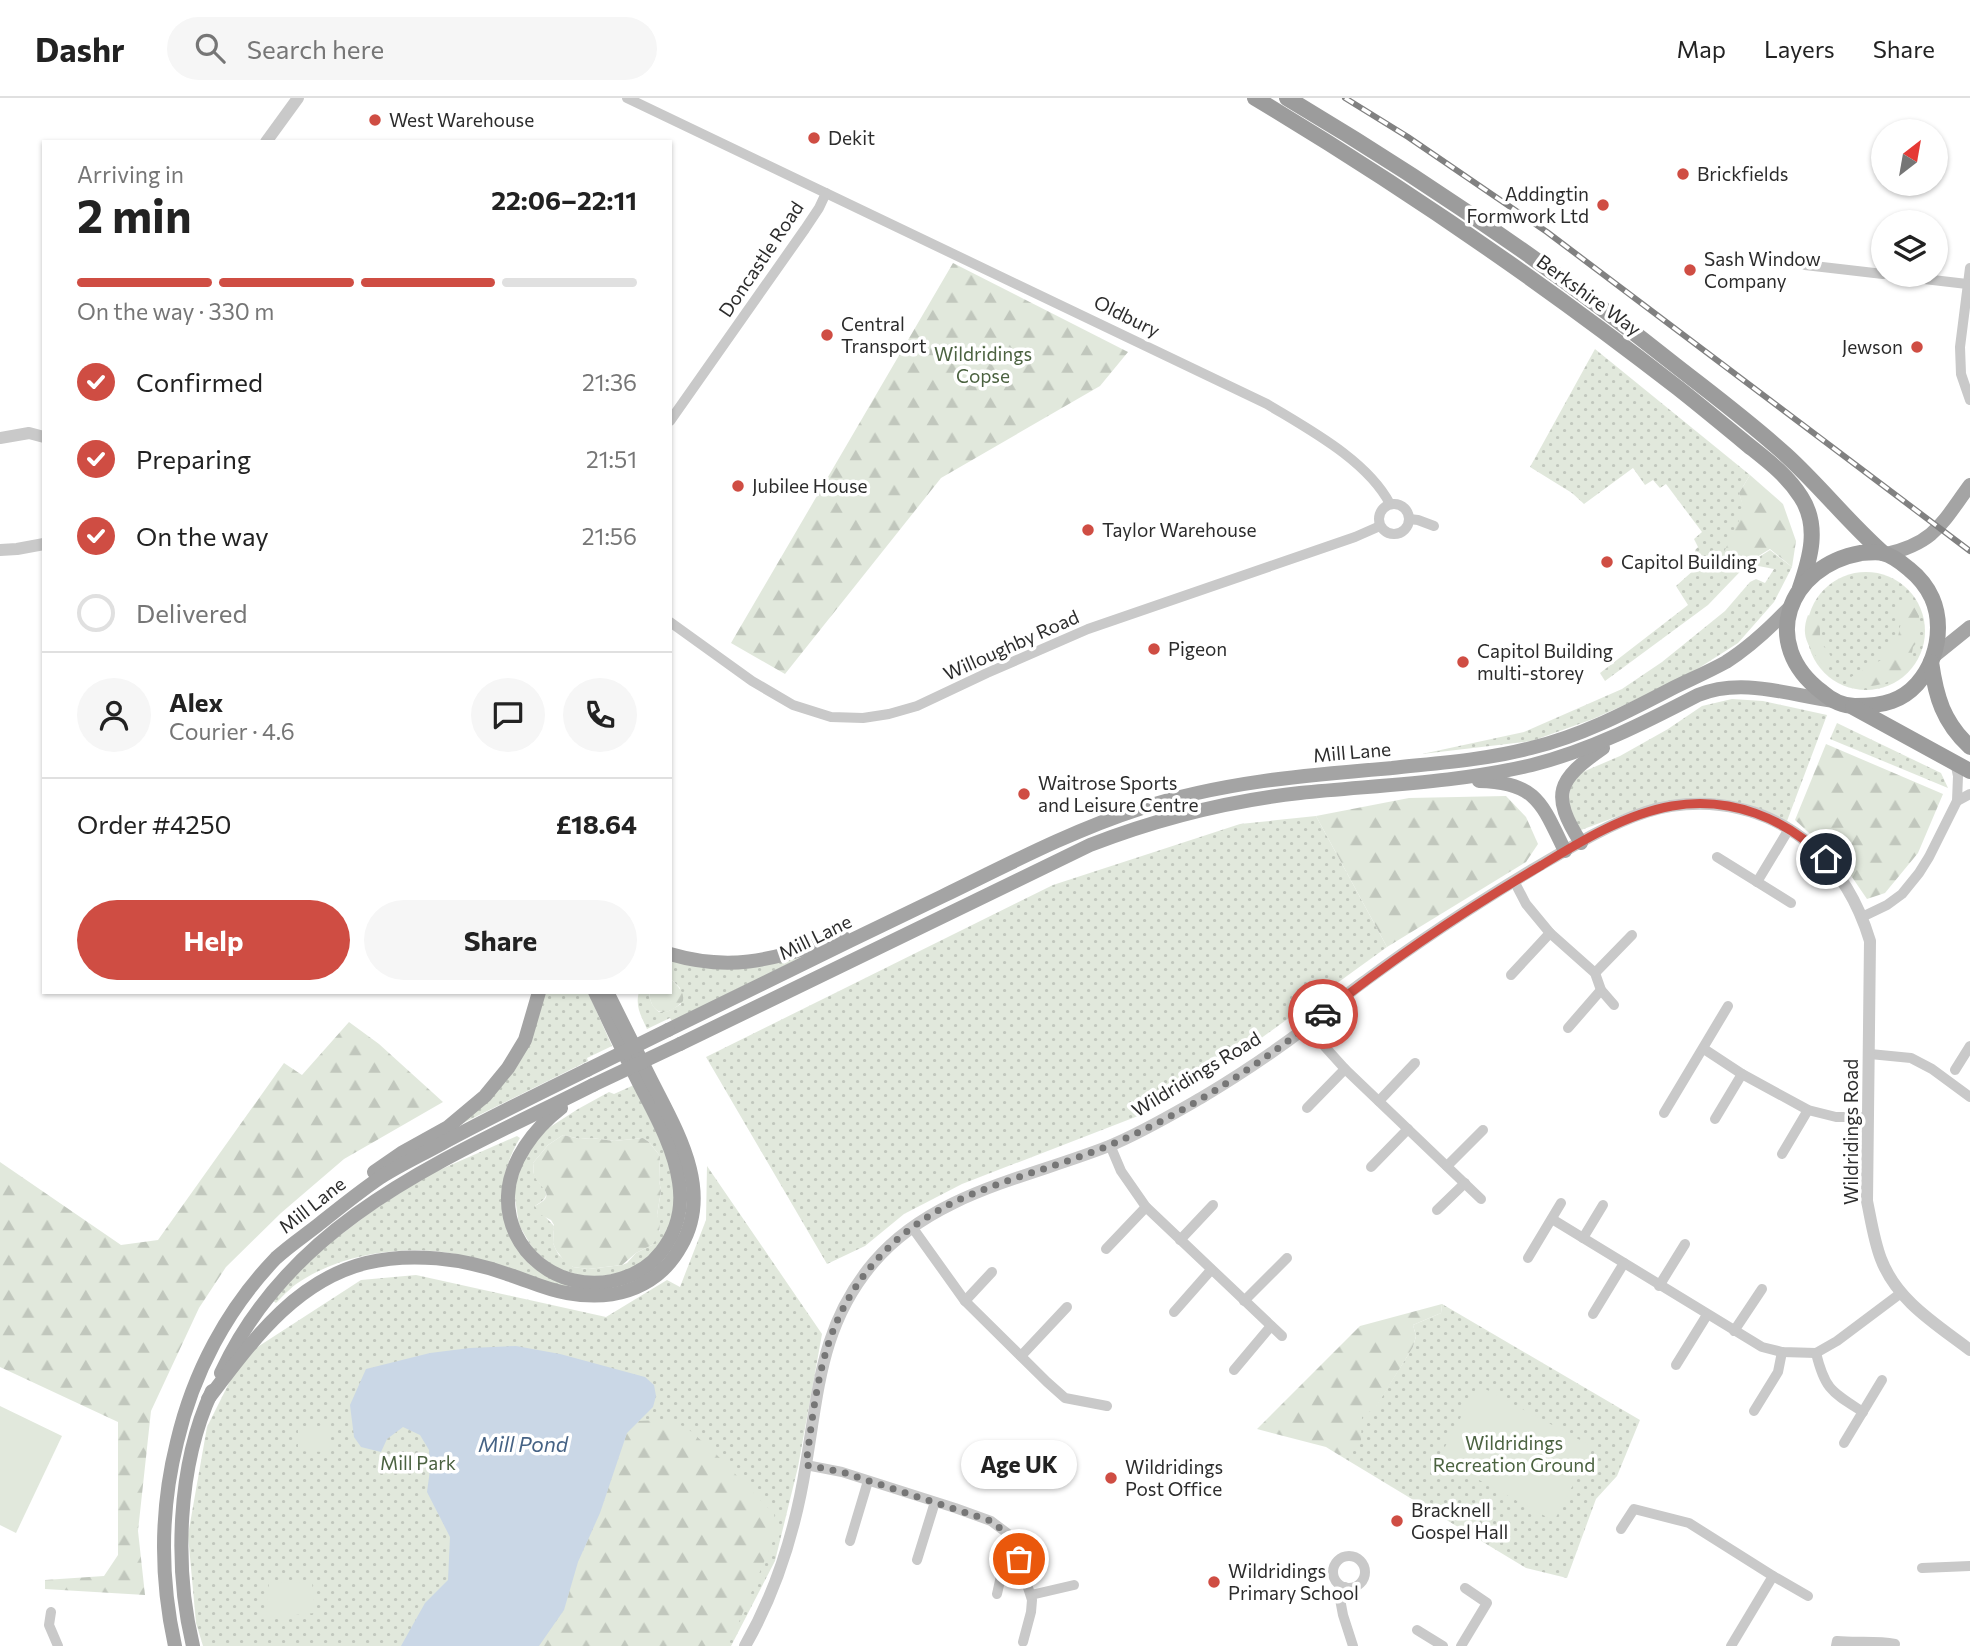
<!DOCTYPE html>
<meta charset="utf-8">
<style>
body{margin:0;font-family:Commissioner,sans-serif;background:#f6f6f6;color:#222;height:100vh;display:flex;flex-direction:column;font-size:26px;white-space:nowrap}
*{box-sizing:border-box;margin:0}
p{font-size:23px;color:#767676}
.icon{flex:none;width:38px;height:38px;fill:none;stroke:currentColor;stroke-width:2;stroke-linecap:round;stroke-linejoin:round}
.map{position:relative;flex:1;overflow:hidden}
.sheet{position:absolute;left:42px;top:42px;width:630px;height:854px;display:flex;flex-direction:column;background:#fff;border-radius:0px;box-shadow:0 2px 5px #0004}
.sheet>*{flex:none}
.needle{width:46px;rotate:31deg}
.fabs{position:absolute;left:1871px;top:21px;display:grid;gap:14px}
.fabs a{display:grid;place-items:center;width:77px;height:77px;border-radius:50%;background:#fff;box-shadow:0 2px 5px #0004;font-size:35px}
.pin{position:absolute;display:grid;place-items:center;width:60px;height:60px;color:#fff;margin:-30px;border:4px solid #fff;border-radius:50%;box-shadow:0 2px 7px #0007}
.courier{position:absolute;display:grid;place-items:center;width:70px;height:70px;margin:-35px;border:5px solid #cf4d43;border-radius:50%;background:#fff;color:#222;box-shadow:0 2px 9px #0007}
.bubble{position:absolute;height:49px;border-radius:24px;background:#fff;box-shadow:0 2px 5px #0004;font-size:23px;font-weight:700;line-height:49px;text-align:center}
.summary em{font-style:normal;font-weight:700}
.summary div{display:flex;flex-direction:column-reverse}
.summary{display:flex;align-items:center;justify-content:space-between;height:119px;padding:0 35px}
h1{font-size:46px;font-weight:700;line-height:52px}
.bar{display:grid;grid-template-columns:repeat(4,1fr);gap:10px 7px;align-content:center;height:84px;padding:0 35px}
.bar i{height:9px;border-radius:5px;background:#e0e0e0}
.bar .on{background:#cf4d43}
.bar p{grid-column:span 4}
.line{display:flex;align-items:center;gap:18px;padding:0 35px;border-top:2px solid #e0e0e0}
.line div{flex:1}
.round{display:grid;place-items:center;flex:none;width:74px;height:74px;border-radius:37px;background:#f6f6f6}
ol{padding:0 35px;list-style:none}
li{display:flex;align-items:center;gap:21px;height:77px}
li p{margin-inline-start:auto}
li .icon{padding:7px;border-radius:50%;background:#cf4d43;color:#fff;stroke-width:4}
li:last-child{color:#767676}
li i{width:38px;height:38px;border:4px solid #e0e0e0;border-radius:50%}
.cta{display:flex;gap:14px;margin-top:auto;padding:14px 35px}
.cta a{flex:1;height:80px;border-radius:42px;background:#cf4d43;color:#fff;font-size:28px;font-weight:700;line-height:80px;text-align:center}
.cta a+a{background:#f6f6f6;color:#222}
header{display:flex;align-items:center;gap:42px;box-sizing:border-box;height:98px;padding:0 35px;background:#fff;border-bottom:2px solid #e0e0e0}
header strong{font-size:33px}
nav{display:flex;gap:38px;margin-inline-start:auto;font-size:24px}
.search{width:490px;height:63px;background:#f6f6f6;display:flex;align-items:center;gap:18px;box-sizing:border-box;padding:0 24px;border-radius:38px;color:#767676;font-size:26px}
.map>svg:first-child{display:block}
</style>
<header>
<strong>Dashr</strong>
<div class="search"><svg class="icon" aria-label="search" viewBox="0 0 24 24"><circle cx="10" cy="10" r="6"/><path d="M15 15l6 6"/></svg>Search here</div>
<nav><a>Map</a><a>Layers</a><a>Share</a></nav>
</header>
<div class="map">
<svg width="1970" height="1548" viewBox="0 0 1970 1548">
<defs>
<pattern id="green-dots" width="8" height="8" patternUnits="userSpaceOnUse" patternTransform="scale(1.75)"><rect width="8" height="8" fill="#e1e8dc"/><path d="M2 2h.1M6 6h.1" fill="none" stroke="#c1c7bd" stroke-width="1.8" stroke-linecap="round"/></pattern>
<pattern id="forest-firs" width="22" height="20" patternUnits="userSpaceOnUse" patternTransform="scale(1.75)"><rect width="22" height="20" fill="#e1e8dc"/><path d="M5 1l3.5 6h-7zM16 11l3.5 6h-7z" fill="#c1c7bd"/></pattern>
</defs>
<rect width="100%" height="100%" fill="#fff"/>
<g fill="url(#green-dots)" fill-rule="evenodd">
<path d="M1595,251l155,126 -11,18 20,59 -51,53 -103,76 -5,-8 88,-68 -12,-19 19,-17v-19l3,-3 -4,-8 8,-7 -36,-48 -6,4 -7,-8 -8,5 -12,-17 -49,36 -12,-11 -42,-26z"/>
<path d="M1770,452l22,17 -18,35 -36,41 -58,37 -87,39 -61,22 -110,13 102,-22 98,-43 40,-27 63,-51 25,-29 6,-3 9,4 9,-14 -26,-5z"/>
<circle cx="1866" cy="533" r="59"/>
<path d="M1732,601l31,2 64,14 -40,106 -44,-17 -119,10 -43,16 -13,-15 2,-28 8,-13 42,-18 48,-27 34,-23z"/>
<path d="M1837,625l104,50 7,15 -118,-49z"/>
<path d="M1316,718l71,131 -152,110 -97,59 -176,68 -58,30 -39,32 -38,18 -121,-207 347,-172 187,-61z"/>
<path d="M812,854l-140,69 -2,-3 -23,11c-6,-13 -12,-23 -8,-37h10c1,9 3,15 10,20l10,-1 12,-7 -1,-16 -10,-10v-19z"/>
<path d="M543,894h45l24,54 -25,12 1,3 -131,65 42,-41z"/>
<path d="M634,987l37,78 7,42 -18,42 -30,24 -44,8 -32,-12 -21,-18 -14,-24 -5,-34 10,-35 23,-27 31,-20 31,-17 5,2zM563,1037l17,4 12,-1 22,3 29,-3 6,4 11,14 -1,24 2,11 -4,24 3,15 -8,15 -16,8 -9,10 -5,2 -34,4 -15,-2 -14,-12 -3,-5 -3,-7 1,-17 -19,-20c23,-14 4,-17 -1,-32 -1,-3 0,-7 -1,-11l15,-18z"/>
<path d="M670,1035h4c10,22 19,47 17,72 -3,52 -50,89 -101,88 -42,-2 -82,-25 -122,-36 -50,-14 -119,-6 -164,22 -11,6 -19,15 -28,24l-3,-2 32,-37 22,-19 48,-36 53,-34 89,-39 3,2c-15,24 -21,54 -14,82 30,103 180,86 182,-21 1,-23 -9,-45 -18,-66z"/>
<path d="M707,1068l115,168 -24,133 -23,94 -44,85h-528l-7,-23 -8,-88 19,-108 35,-70 119,-77 55,-5 190,42 61,-37 13,7 26,-67z"/>
<path d="M1442,1206l198,116 -23,56 -21,23 -29,79 -41,-10 -187,-113 7,-2 15,-36 15,-11 37,-59 3,-11 -3,-11 28,-12z"/>
</g>
<g fill="url(#forest-firs)">
<path d="M953,165l175,89 -28,34 -159,92 -156,196 -54,-31z"/>
<path d="M1750,377l33,29 13,37 -4,26 -22,-18 -23,14 -23,-11 20,-42 -5,-17z"/>
<path d="M1910,501l9,17v24l-6,7 -4,22c-17,14 -34,20 -56,16l-2,-8 30,-17v-5l17,-18 4,-20h-7l-3,-8z"/>
<path d="M1808,517l12,7v19l15,21 -11,5c-13,-19 -25,-28 -16,-52z"/>
<path d="M1826,646l117,50 -25,59 -33,40 -18,6 -24,-35 -48,-44z"/>
<path d="M1506,698l20,21 12,27 -12,18 -139,85 -71,-131 93,-18z"/>
<path d="M670,880c6,7 15,13 13,23 -15,16 -32,16 -34,-9h21z"/>
<path d="M349,924l30,22 64,58 -99,57 -63,54 -55,54 -27,41 -48,103 -13,120 7,64 -100,-6v-9l59,-4 14,-21v-133l-118,-55v-205l121,83 37,-5 126,-177 18,12z"/>
<path d="M563,1037l17,4 12,-1 22,3 29,-3 6,4 11,14 -1,24 2,11 -4,24 3,8 -1,13 -7,9 -16,8 -14,12 -34,4 -15,-2 -7,-4 -10,-13 -3,-7 1,-18 -3,-5 -12,-6 -4,-8c24,-12 4,-17 -1,-31 -1,-4 0,-8 -1,-12l15,-18z"/>
<path d="M1442,1206l-1,9 -28,12 3,11 -3,11 -37,60 -14,10 -1,24 -15,13 -7,1 -13,-8 -69,-18 103,-103z"/>
<path d="M664,1322l22,7 28,25 60,62 3,17 -41,98 -11,17h-186l25,-36 14,-48 22,-49 27,-80 11,-12z"/>
</g>
<g fill="#e1e8dc">
<path d="M1478,1287l115,62 -39,74 -115,-63z"/>
<path d="M0,1308l62,30 -46,97 -16,-8z"/>
<path d="M298,1331h32l-1,23 -31,-1z"/>
<path d="M269,1484l43,1 3,30 -49,5z"/>
</g>
<path fill="#cad7e6" d="M516,1248l44,8 85,23 9,8 2,11 -3,11 -26,26 -27,80 -22,49 -14,48 -25,36h-138l24,-43 23,-23 2,-43 -23,-45 3,-22 -1,-20 -9,-15 -17,-8 -16,12 -6,13 -20,-5 -7,-10 -4,-32 16,-36 64,-16 40,-5z"/>
<g fill="none" stroke-linecap="round" stroke-linejoin="round">
<g stroke="#c9c9c9" stroke-width="10">
<path d="M627,0l640,306c41,25 100,56 123,100"/>
<path d="M1805,167l78,9"/>
<path d="M1970,170l-10,79 1,27 9,26"/>
<path d="M1890,177l77,9"/>
<path d="M670,323l135,-192 14,-21 7,-15"/>
<circle cx="1394" cy="421" r="15"/>
<path d="M1409,421l9,1 16,6"/>
<path d="M670,524l82,59 41,24 38,12 32,1 26,-4 28,-8 70,-33 101,-44 267,-92 25,-11"/>
<path d="M1957,703l13,-7"/>
<path d="M1717,759l74,46"/>
<path d="M1514,783l12,23 24,29 45,40 6,17 13,15"/>
<path d="M1757,784l32,-53"/>
<path d="M1862,819l25,-12 15,-11 17,-21 10,-16 28,-56 1,-25 -3,-14"/>
<path d="M1595,875l37,-38"/>
<path d="M1511,877l39,-42"/>
<path d="M1307,929l38,42 136,130"/>
<path d="M1568,930l33,-38"/>
<path d="M1704,951l38,25 66,36 28,7h32"/>
<path d="M1870,956l41,4 21,11 38,28"/>
<path d="M1955,972l15,-24"/>
<path d="M1379,1003l36,-38"/>
<path d="M1307,1010l38,-39"/>
<path d="M1664,1015l64,-107"/>
<path d="M1715,1021l27,-45"/>
<path d="M1110,1047l11,26 25,36 136,129"/>
<path d="M1782,1056l26,-44"/>
<path d="M1447,1068l36,-36"/>
<path d="M1371,1069l37,-38"/>
<path d="M1437,1112l28,-27"/>
<path d="M1552,1121l210,128 20,5 34,1 21,-12 64,-48"/>
<path d="M912,1129l53,74 82,81 18,16 42,8"/>
<path d="M1583,1140l20,-33"/>
<path d="M1180,1142l33,-35"/>
<path d="M1106,1151l40,-42"/>
<path d="M1528,1160l33,-55"/>
<path d="M1659,1188l26,-42"/>
<path d="M965,1203l27,-29"/>
<path d="M1244,1203l43,-43"/>
<path d="M1174,1214l37,-42"/>
<path d="M1593,1216l31,-51"/>
<path d="M1734,1233l28,-42"/>
<path d="M1816,1255c9,37 16,39 47,59"/>
<path d="M1021,1258l46,-49"/>
<path d="M1676,1267l31,-50"/>
<path d="M1234,1272l37,-44"/>
<path d="M1754,1313l24,-39 4,-20"/>
<path d="M1844,1345l38,-63"/>
<path d="M806,1367l36,7 113,36 36,13 16,12 7,11 18,56 -1,12 -8,30"/>
<path d="M1621,1431l13,-20 55,14 84,53 35,20"/>
<path d="M850,1443l18,-60"/>
<circle cx="1349" cy="1474" r="16"/>
<path d="M917,1462l18,-58"/>
<path d="M1922,1470l48,-2"/>
<path d="M1345,1489l-5,12 3,16 10,31"/>
<path d="M997,1496l4,-18 18,-17"/>
<path d="M1031,1497l43,-10"/>
<path d="M51,1514l-2,13 9,21"/>
<path d="M1417,1532l26,16"/>
<path d="M1461,1548l26,-43 -22,-15"/>
<path d="M1731,1548l42,-70"/>
<path d="M1836,1548l1,-5c19,2 39,-1 58,3"/>
</g>
<g stroke="#c9c9c9" stroke-width="12">
<path d="M266,44l32,-44"/>
<path d="M0,340l29,-5 15,4"/>
<path d="M0,452l17,-1 27,-5"/>
<path d="M745,1548c32,-56 51,-118 61,-182 13,-76 15,-140 68,-202 59,-69 154,-84 235,-116 32,-13 62,-31 92,-48 37,-22 73,-46 107,-72 19,-15 37,-31 57,-45 54,-40 109,-76 167,-111 36,-21 74,-45 114,-58 21,-7 42,-9 64,-8 82,6 137,61 160,137l-3,260c4,19 7,40 14,58 16,42 55,65 89,91"/>
</g>
<g stroke="#a4a4a4" stroke-width="14">
<path d="M1886,456c49,-11 56,-31 84,-69"/>
<path d="M1934,558l36,-29"/>
<path d="M1479,683c58,1 63,23 86,70"/>
<path d="M1581,745c-31,-49 -24,-63 22,-95"/>
<path d="M670,856c68,20 109,2 173,-17"/>
<path d="M668,932c92,-45 183,-90 275,-134 64,-31 128,-65 196,-87 81,-27 168,-34 253,-41 46,-5 93,-8 139,-20 50,-12 94,-35 140,-59 18,-9 37,-17 55,-27 24,-15 46,-36 65,-56"/>
<path d="M680,946l410,-199c67,-26 138,-44 210,-52 78,-8 156,-10 232,-28 59,-15 112,-42 166,-70 44,-18 91,0 136,6"/>
<path d="M561,1010c-26,20 -52,53 -53,88 -2,56 51,96 104,85 19,-4 37,-13 49,-29 16,-20 22,-45 18,-70 -5,-36 -26,-71 -42,-103 -15,-29 -28,-58 -42,-87"/>
<path d="M374,1074l29,-20 45,-25 37,-31 23,-28 17,-28 14,-48"/>
<path d="M221,1275c72,-156 228,-215 372,-288"/>
<path d="M208,1301c43,-56 86,-118 158,-136 45,-11 97,-5 141,11 20,6 39,16 60,19 33,6 63,3 90,-18 10,-8 18,-18 24,-29 32,-55 -3,-113 -29,-164 -15,-30 -30,-60 -45,-90"/>
<path d="M175,1548c-15,-68 -15,-136 2,-204 16,-69 50,-133 99,-184 13,-12 28,-22 42,-33 20,-16 41,-33 63,-48 19,-12 40,-22 60,-33 48,-26 97,-50 146,-74"/>
<path d="M193,1548c-19,-79 -16,-180 19,-255"/>
</g>
<g stroke="#9c9c9c" stroke-width="16">
<path d="M1255,0c147,88 288,185 423,290 24,19 47,38 70,57 20,16 39,30 53,52 19,29 9,62 -1,91"/>
<path d="M1287,0c135,80 265,169 388,267 37,29 76,58 111,90 34,31 62,67 97,98"/>
<path d="M1861,455c7,0 15,-2 21,0 10,2 20,10 27,16 10,8 18,18 23,29 16,36 -1,89 -40,103 -11,4 -25,5 -37,5 -12,0 -24,-6 -33,-14 -64,-48 -34,-126 39,-139z"/>
<path d="M1931,564c5,35 12,60 39,85"/>
<path d="M1853,609l117,64"/>
</g>
<g stroke="#818181" stroke-width="6">
<path id="rail" d="M1345,0l63,39 139,95 423,319"/>
</g>
<use href="#rail" stroke="#fff" stroke-width="3.5" stroke-dasharray="10" stroke-linecap="butt"/>
<g stroke="#a4a4a4" stroke-width="14">
<path d="M587,972l81,-40"/>
<path d="M593,987l87,-41"/>
</g>
</g>
<g fill="none" stroke-linecap="round" stroke-linejoin="round">
<path stroke="#767676" stroke-width="7" stroke-dasharray="0 12.6" d="M1019,1461c-6,-18 -13,-27 -28,-38l-149,-49 -36,-7c5,-37 9,-74 19,-110 20,-73 71,-128 140,-158 47,-20 97,-32 145,-52 73,-30 151,-81 213,-131"/>
<path stroke="#cf4d43" stroke-width="9" d="M1323,916c69,-55 142,-104 219,-149 39,-24 84,-51 130,-59 58,-10 114,12 154,53"/>
</g>
<g fill="#cf4d43" stroke="#fff" stroke-width="2.5">
<circle cx="375" cy="22" r="7"/>
<circle cx="814" cy="40" r="7"/>
<circle cx="1683" cy="76" r="7"/>
<circle cx="1603" cy="107" r="7"/>
<circle cx="1690" cy="172" r="7"/>
<circle cx="827" cy="237" r="7"/>
<circle cx="1917" cy="249" r="7"/>
<circle cx="738" cy="388" r="7"/>
<circle cx="1088" cy="432" r="7"/>
<circle cx="1607" cy="464" r="7"/>
<circle cx="1154" cy="551" r="7"/>
<circle cx="1463" cy="564" r="7"/>
<circle cx="1024" cy="696" r="7"/>
<circle cx="1111" cy="1380" r="7"/>
<circle cx="1397" cy="1423" r="7"/>
<circle cx="1214" cy="1484" r="7"/>
</g>
<g text-anchor="middle" stroke-width="7" stroke-linejoin="round" paint-order="stroke">
<g font-size="19" fill="#2c2c2c" stroke="#fff" text-anchor="start">
<text x="389" y="29">West Warehouse</text>
<text x="828" y="47">Dekit</text>
<text x="1697" y="83">Brickfields</text>
<text x="1589" y="103" text-anchor="end">Addingtin<tspan x="1589" dy="22">Formwork Ltd</tspan></text>
<text x="1704" y="168">Sash Window<tspan x="1704" dy="22">Company</tspan></text>
<text x="841" y="233">Central<tspan x="841" dy="22">Transport</tspan></text>
<text x="1903" y="256" text-anchor="end">Jewson</text>
<text x="752" y="395">Jubilee House</text>
<text x="1102" y="439">Taylor Warehouse</text>
<text x="1621" y="471">Capitol Building</text>
<text x="1168" y="558">Pigeon</text>
<text x="1477" y="560">Capitol Building<tspan x="1477" dy="22">multi-storey</tspan></text>
<text x="1038" y="692">Waitrose Sports<tspan x="1038" dy="22">and Leisure Centre</tspan></text>
<text x="1125" y="1376">Wildridings<tspan x="1125" dy="22">Post Office</tspan></text>
<text x="1411" y="1419">Bracknell<tspan x="1411" dy="22">Gospel Hall</tspan></text>
<text x="1228" y="1480">Wildridings<tspan x="1228" dy="22">Primary School</tspan></text>
</g>
<g font-size="19" fill="#2c2c2c" stroke="#fff">
<text transform="translate(761 161) rotate(-56)" y="7">Doncastle Road</text>
<text transform="translate(1589 197) rotate(36)" y="7">Berkshire Way</text>
<text transform="translate(1127 218) rotate(26)" y="7">Oldbury</text>
<text transform="translate(1011 547) rotate(-24)" y="7">Willoughby Road</text>
<text transform="translate(1352 654) rotate(-5)" y="7">Mill Lane</text>
<text transform="translate(815 839) rotate(-26)" y="7">Mill Lane</text>
<text transform="translate(1196 976) rotate(-31)" y="7">Wildridings Road</text>
<text transform="translate(1851 1034) rotate(-90)" y="7">Wildridings Road</text>
<text transform="translate(312 1107) rotate(-38)" y="7">Mill Lane</text>
</g>
<g font-size="19" fill="#4b6240" stroke="#fff">
<text x="983" y="263">Wildridings<tspan x="983" dy="22">Copse</tspan></text>
<text x="1514" y="1352">Wildridings<tspan x="1514" dy="22">Recreation Ground</tspan></text>
<text x="418" y="1372">Mill Park</text>
</g>
<g font-size="21" font-style="italic" fill="#456284" stroke="#fff">
<text x="523" y="1354">Mill Pond</text>
</g>
</g>
</svg>
<div class="fabs">
<a><svg class="needle" viewBox="-14 -14 28 28"><path d="M0-13l5 13h-10z" fill="#e53935"/><path d="M0 13l5-13h-10z" fill="#767676"/></svg></a>
<a><svg class="icon" aria-label="layers" viewBox="0 0 24 24"><path d="M12 4l9 5-9 5-9-5zM3 14l9 5 9-5"/></svg></a>
</div>
<div class="pin" style="left:1019px;top:1461px;background:#ea580c"><svg class="icon" aria-label="bag" viewBox="0 0 24 24"><path d="M5 8h14l-1 12H6zM9 8a3 3 0 0 1 6 0"/></svg></div>
<div class="pin" style="left:1826px;top:761px;background:#1f2937"><svg class="icon" aria-label="home" viewBox="0 0 24 24"><path d="M3 11l9-7 9 7M6 9v11h12V9"/></svg></div>
<div class="courier" style="left:1323px;top:916px"><svg class="icon" aria-label="car" viewBox="0 0 24 24"><path d="M5 17H2v-5l4-1 3-4h7l3 4 3 1v5h-3M9 17h6M6 11h13"/><circle cx="7" cy="17" r="2"/><circle cx="17" cy="17" r="2"/></svg></div>
<div class="bubble" style="left:961px;top:1342px;width:116px">Age UK</div>
<section class="sheet">
<div class="summary"><div><h1>2 min</h1><p>Arriving in</p></div><em>22:06–22:11</em></div>
<div class="bar"><i class="on"></i><i class="on"></i><i class="on"></i><i></i><p>On the way · 330 m</p></div>
<ol>
<li><svg class="icon" aria-label="check" viewBox="0 0 24 24"><path d="M5 12l5 5 9-10"/></svg>Confirmed<p>21:36</p></li>
<li><svg class="icon" aria-label="check" viewBox="0 0 24 24"><path d="M5 12l5 5 9-10"/></svg>Preparing<p>21:51</p></li>
<li><svg class="icon" aria-label="check" viewBox="0 0 24 24"><path d="M5 12l5 5 9-10"/></svg>On the way<p>21:56</p></li>
<li><i></i>Delivered</li>
</ol>
<div class="line" style="height:126px"><a class="round"><svg class="icon" aria-label="person" viewBox="0 0 24 24"><circle cx="12" cy="8" r="4"/><path d="M4 21q1-7 8-7t8 7"/></svg></a><div><b>Alex</b><p>Courier · 4.6</p></div><a class="round"><svg class="icon" aria-label="chat" viewBox="0 0 24 24"><path d="M4 5h16v11H9l-5 4z"/></svg></a><a class="round"><svg class="icon" aria-label="phone" viewBox="0 0 24 24"><path d="M5 4h4l2 5-3 2q2 4 5 5l2-3 5 2v4C11 20 4 13 5 4z"/></svg></a></div>
<div class="line" style="height:91px"><div>Order #4250</div><b>£18.64</b></div>
<div class="cta"><a>Help</a><a>Share</a></div>
</section>
</div>
